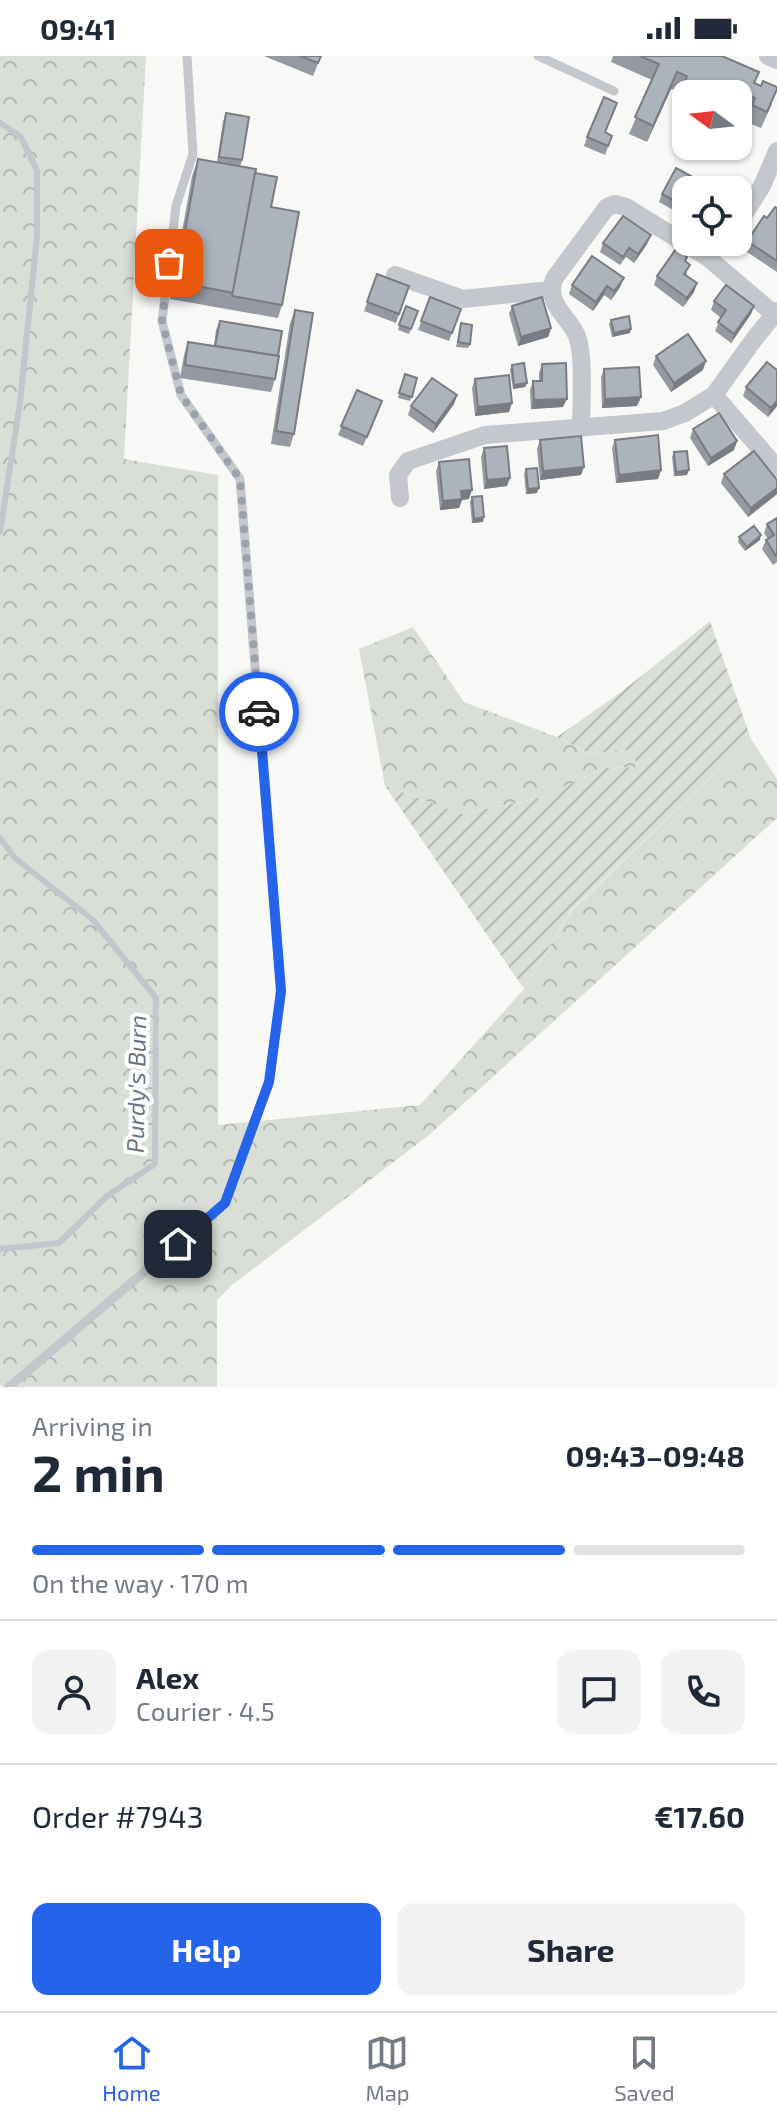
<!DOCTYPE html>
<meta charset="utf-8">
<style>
body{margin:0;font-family:"Exo 2",sans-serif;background:#f2f2f3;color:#1f2937;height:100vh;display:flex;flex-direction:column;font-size:30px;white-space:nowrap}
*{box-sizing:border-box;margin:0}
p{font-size:26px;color:#747a83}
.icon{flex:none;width:44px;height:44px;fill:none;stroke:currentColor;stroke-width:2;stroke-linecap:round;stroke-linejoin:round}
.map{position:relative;height:1331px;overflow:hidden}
.details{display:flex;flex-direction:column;background:#fff;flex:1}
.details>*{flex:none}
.needle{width:52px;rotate:285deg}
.buttons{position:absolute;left:672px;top:24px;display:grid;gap:16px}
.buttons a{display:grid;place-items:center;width:80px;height:80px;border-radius:16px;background:#fff;box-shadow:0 2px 6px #0004;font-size:40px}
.pin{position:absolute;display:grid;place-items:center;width:68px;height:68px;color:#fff;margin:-34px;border-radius:16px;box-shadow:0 4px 12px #0006}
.courier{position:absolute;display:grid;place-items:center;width:80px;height:80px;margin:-40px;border:6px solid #2563eb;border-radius:50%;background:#fff;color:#222;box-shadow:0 2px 10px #0007}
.head em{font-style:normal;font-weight:700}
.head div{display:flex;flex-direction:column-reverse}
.head{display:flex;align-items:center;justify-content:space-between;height:136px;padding:0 32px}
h1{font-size:52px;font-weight:700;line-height:60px}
.bar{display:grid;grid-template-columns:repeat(4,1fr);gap:12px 8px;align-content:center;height:96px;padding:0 32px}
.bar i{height:10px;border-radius:6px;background:#e0e1e3}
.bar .current{background:#2563eb}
.bar p{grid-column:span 4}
.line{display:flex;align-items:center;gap:20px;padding:0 32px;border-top:2px solid #e0e1e3}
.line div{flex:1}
.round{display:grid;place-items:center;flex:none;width:84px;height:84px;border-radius:16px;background:#f2f2f3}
.primary-button{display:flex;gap:16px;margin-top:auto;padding:16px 32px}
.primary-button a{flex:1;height:92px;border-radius:16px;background:#2563eb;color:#fff;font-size:32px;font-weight:700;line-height:92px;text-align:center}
.primary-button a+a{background:#f2f2f3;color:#1f2937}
.status{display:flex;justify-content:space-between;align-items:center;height:56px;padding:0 40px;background:#fff;direction:ltr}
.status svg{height:22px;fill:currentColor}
.menu{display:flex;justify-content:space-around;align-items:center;height:112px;border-top:2px solid #e0e1e3;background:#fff;font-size:22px;color:#747a83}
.menu a{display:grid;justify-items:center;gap:4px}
.menu .current{color:#2563eb}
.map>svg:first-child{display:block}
</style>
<div class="status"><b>09:41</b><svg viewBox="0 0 49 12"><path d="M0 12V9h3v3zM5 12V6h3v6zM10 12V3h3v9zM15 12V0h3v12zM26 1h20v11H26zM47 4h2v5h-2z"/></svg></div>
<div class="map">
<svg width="777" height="1331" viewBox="0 0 777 1331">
<defs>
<pattern id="forest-crowns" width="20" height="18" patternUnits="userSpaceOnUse" patternTransform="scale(2)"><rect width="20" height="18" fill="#d9dfd7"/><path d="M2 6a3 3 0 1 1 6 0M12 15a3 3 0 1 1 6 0" fill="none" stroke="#b4b9b4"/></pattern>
<pattern id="garden-furrows" width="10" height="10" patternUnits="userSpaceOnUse" patternTransform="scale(2)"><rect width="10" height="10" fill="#d9dfd7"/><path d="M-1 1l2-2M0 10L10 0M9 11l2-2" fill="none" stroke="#b4b9b4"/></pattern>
</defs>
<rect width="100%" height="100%" fill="#f8f8f6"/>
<g fill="url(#forest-crowns)">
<path d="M0,0h146l-22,403 94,16v650l202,-20 104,-116 48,-79 179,-171 26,40v39l-348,317 -197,150 -15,15v87h-215l-2,-2z"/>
<path d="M413,571l51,75 93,35 30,16 44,-3 7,17 -35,1 -59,29 -83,17 -76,-28 -26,-137z"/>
</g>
<path fill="url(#garden-furrows)" d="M710,565l41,118 -179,170 -48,80 -139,-203 77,28 82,-17 59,-29 35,-1 -7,-17 -43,3 -31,-16 63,-44z"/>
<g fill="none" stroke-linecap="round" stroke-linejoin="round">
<g stroke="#c0c7cd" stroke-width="6">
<path d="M0,67l21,14 16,34v65l-17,167 -20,129"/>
<path d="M0,782l15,20 78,62 63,78 -1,166 -48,32 -48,47 -59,6"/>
</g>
<g stroke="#c4c7cb" stroke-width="9">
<path d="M538,0l76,35"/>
<path d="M9,1331l216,-184 44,-121 12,-91 -41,-512 -59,-84 -19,-74 14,-115 17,-52 -6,-98"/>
</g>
<g stroke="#c4c7cb" stroke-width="18">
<path d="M768,0l9,4"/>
<path d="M738,168l24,-38 15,-35"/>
<path d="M707,201l14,-15"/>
<path d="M395,219l68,24 87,-9"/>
<path d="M714,339l63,73"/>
<path d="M581,372c0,-23 4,-75 -5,-94 -10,-20 -30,-30 -22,-55l53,-72 8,-3 11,3 81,50 67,57"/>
<path d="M400,442l-2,-23 10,-14 77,-26 178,-14 22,-8 29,-18 41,-57 22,-27"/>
</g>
</g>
<g fill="#959aa0">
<path d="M264,0h57l-8,20z"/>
<path d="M613,0h109l33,27 17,21 -11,24 -15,-6 3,-7 -7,-3 -3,7 -1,-1v-24h-52l-6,17 -4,-6 5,-12 -10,-4 -24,53 -18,-8 23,-54 -41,-18z"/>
<path d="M226,57l16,47 -2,7 15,6 16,34 11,98 -4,13 -108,-19 22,-123 6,-17 19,3 6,-40z"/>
<path d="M606,77l6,3 -7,19 -21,-9 3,-9z"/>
<path d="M686,134v27l-27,-15 3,-8z"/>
<path d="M777,152v64l-33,-22 3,-9z"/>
<path d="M651,179l-4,9 -13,19 -8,-6 -6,8 -20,-13 3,-9z"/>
<path d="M687,201l-1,5 1,12 -1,2 11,7 -3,9 -11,15 -29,-22 3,-9z"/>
<path d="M377,218l32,12 -13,37 -32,-12z"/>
<path d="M572,229l48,2 -9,13 -7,-5 -11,16 -24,-17z"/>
<path d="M430,241l31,12 -12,32 -31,-11z"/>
<path d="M714,245l40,5 -3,8 -20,29 -16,-12 6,-13 -10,-8z"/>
<path d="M406,250l12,5 -9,23 -11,-4z"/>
<path d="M512,250l39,22 -3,9 -30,9 -9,-32z"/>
<path d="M295,254l-1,124 -4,13 -19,-3 19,-121z"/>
<path d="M611,264l19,13 -18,4 -3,-13z"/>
<path d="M220,265l55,58 -4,13 -91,-14 4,-23 4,-13 26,4 2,-16z"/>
<path d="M461,267l9,21 -2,4 -12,-1z"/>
<path d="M656,300l47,14 -32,22 -18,-27z"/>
<path d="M542,308l21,43 -32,2 -1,-19 3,-9h6v-8z"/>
<path d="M512,309l15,18 -2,4 -12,2 -3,-19z"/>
<path d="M604,313l37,28 -4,9 -35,2 -1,-31z"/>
<path d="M777,314v36l-9,11 -25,-21 3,-9z"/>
<path d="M405,318l12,4 -7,23 -12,-3z"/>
<path d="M475,323l34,33 -34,4 -3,-28z"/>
<path d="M357,334l25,11 -19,45 -25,-11z"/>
<path d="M457,339l-3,9 -21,29 -25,-18 3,-9z"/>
<path d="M693,373l44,12 -3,9 -26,16 -18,-28z"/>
<path d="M540,384l41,35 -41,5 -3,-31z"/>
<path d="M615,384l46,30 -3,9 -42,4 -4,-35z"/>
<path d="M484,392l23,38 -23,3 -3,-32z"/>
<path d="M674,396l13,23 -13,1 -2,-19z"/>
<path d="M439,406l30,37 -7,1 -3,8 -19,2 -4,-39z"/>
<path d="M526,413l11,24 -11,1 -2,-20z"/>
<path d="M724,418l53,6v14l-29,23 -27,-34z"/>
<path d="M472,441l11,25 -11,1 -2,-21z"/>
<path d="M777,462v44l-4,3 -11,-16 4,-9 2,-1 -4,-6 3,-9z"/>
<path d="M739,481l21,3 -15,11 -7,-9z"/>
</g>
<g fill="#797d82">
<path d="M677,16l-6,17 -24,53 6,-16z"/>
<path d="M700,26l-5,12h-9v16l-6,1 6,-17z"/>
<path d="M651,179l-4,9 -13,19 4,-9z"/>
<path d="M624,222l-4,9 -9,13 3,-9z"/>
<path d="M697,227l-3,9 -11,15 4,-9z"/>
<path d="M607,230l-3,9 -11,16 3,-9z"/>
<path d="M754,250l-3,8 -20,29 3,-9z"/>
<path d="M551,272l-3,9 -30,9 3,-9z"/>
<path d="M631,273l-1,4 -18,4 2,-4z"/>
<path d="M706,305l-3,9 -32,22 3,-9z"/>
<path d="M527,327l-2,4 -12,2 1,-4z"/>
<path d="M457,339l-3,9 -21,29 3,-9z"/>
<path d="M641,341l-4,9 -35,2 3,-9z"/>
<path d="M567,343l-4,8 -32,2 3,-9z"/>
<path d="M777,345v5l-9,11 3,-9z"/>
<path d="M512,347l-3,9 -34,4 3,-9z"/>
<path d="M737,385l-3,9 -26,16 3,-8z"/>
<path d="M584,411l-3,8 -41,5 3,-9z"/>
<path d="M661,414l-3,9 -42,4 3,-8z"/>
<path d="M689,414l-2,5 -13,1 2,-4z"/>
<path d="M510,422l-3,8 -23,3 3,-9z"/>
<path d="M539,432l-2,5 -11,1 2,-5z"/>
<path d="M777,432v6l-29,23 3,-9z"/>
<path d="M472,434l-3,9 -7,1 -3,8 -19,2 3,-9 18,-10z"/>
<path d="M484,461l-1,5 -11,1 2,-4z"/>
<path d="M761,479l-1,5 -15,11 2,-4z"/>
</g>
<g fill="#adb3ba" stroke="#797d82" stroke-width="2">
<path d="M300,0h21l-3,7z"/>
<path d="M640,0h82l37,16 -5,11 7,3 2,-5 14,6v2l-10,23 -15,-7 3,-7 -7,-3 -3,7 -7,-3v-5h-12l-26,-12 -7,12h-7l-3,-5 4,-13 -10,-4 -24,54 -18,-9 24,-53z"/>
<path d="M604,41l13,6 -12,29 7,4 -4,10 -21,-9z"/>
<path d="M226,57l23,4 -7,43 -23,-3z"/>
<path d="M198,103l58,10 -22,124 -58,-11z"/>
<path d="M676,112l40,22h-30v17l-24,-13z"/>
<path d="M255,117l22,4 -6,30 28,5 -17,93 -50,-9z"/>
<path d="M775,151l2,1v53l-30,-20 17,-25 3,2z"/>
<path d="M623,160l28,19 -13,19 -9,-6 -6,9 -20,-14z"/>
<path d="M676,193l11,8 -2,4 5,4 -6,9 13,9 -10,15 -30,-22z"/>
<path d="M592,200l32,22 -10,13 -7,-5 -11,16 -24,-17z"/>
<path d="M377,218l32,12 -10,28 -32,-12z"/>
<path d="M726,229l28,21 -20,28 -16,-12 8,-12 -12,-9z"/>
<path d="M430,241l31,12 -9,24 -31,-12z"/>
<path d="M542,241l9,31 -30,9 -9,-31z"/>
<path d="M406,250l12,5 -7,18 -12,-4z"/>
<path d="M295,254l18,3 -19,121 -18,-3z"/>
<path d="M629,260l2,13 -17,4 -3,-13z"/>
<path d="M220,265l62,10 -4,25 -63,-10z"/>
<path d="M461,267l11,2 -2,19 -12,-2z"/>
<path d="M688,278l18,27 -32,22 -18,-27z"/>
<path d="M188,286l91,14 -4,23 -90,-14z"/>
<path d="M767,306l10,8v31l-6,7 -25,-21z"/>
<path d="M524,307l3,20 -13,2 -2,-20z"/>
<path d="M566,307l1,36 -33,1 -1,-19h9v-17z"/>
<path d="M639,311l2,30 -36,2 -1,-30z"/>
<path d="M405,318l12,4 -5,19 -13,-4z"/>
<path d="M509,319l3,28 -34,4 -3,-28z"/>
<path d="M432,322l25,17 -21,29 -25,-18z"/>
<path d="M357,334l25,11 -15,36 -26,-11z"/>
<path d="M719,357l18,28 -26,17 -18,-29z"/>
<path d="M658,379l3,35 -42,5 -4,-35z"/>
<path d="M581,380l3,31 -41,4 -3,-31z"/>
<path d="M507,390l3,32 -23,2 -3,-32z"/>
<path d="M687,395l2,19 -13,2 -2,-20z"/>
<path d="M754,395l23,29v8l-26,20 -27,-34z"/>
<path d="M469,403l3,31 -11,1 1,8 -19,2 -4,-39z"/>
<path d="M537,412l2,20 -11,1 -2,-20z"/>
<path d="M482,440l2,21 -10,2 -2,-22z"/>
<path d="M777,462v38h-1l-10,-16 8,-5 -7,-11z"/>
<path d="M754,470l7,9 -14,12 -8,-10z"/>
</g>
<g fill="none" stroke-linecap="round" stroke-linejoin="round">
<path stroke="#9ba2ad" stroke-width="8" stroke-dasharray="0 14.4" d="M169,207l-7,58 19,74 59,84 19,233"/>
<path stroke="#2563eb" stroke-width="10" d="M178,1188l47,-41 44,-121 12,-91 -22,-279"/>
</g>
<g text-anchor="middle" stroke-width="8" stroke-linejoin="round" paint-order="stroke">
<g font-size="24" font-style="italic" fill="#647481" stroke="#fff">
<text transform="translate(137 1028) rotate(-89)" y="8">Purdy's Burn</text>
</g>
</g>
</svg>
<div class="buttons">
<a><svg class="needle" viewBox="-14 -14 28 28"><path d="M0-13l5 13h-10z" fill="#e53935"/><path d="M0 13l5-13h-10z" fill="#747a83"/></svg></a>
<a><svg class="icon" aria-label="locate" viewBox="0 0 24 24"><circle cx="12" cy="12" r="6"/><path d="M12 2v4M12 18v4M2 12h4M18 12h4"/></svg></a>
</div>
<div class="pin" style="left:169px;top:207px;background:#ea580c"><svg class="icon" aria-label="bag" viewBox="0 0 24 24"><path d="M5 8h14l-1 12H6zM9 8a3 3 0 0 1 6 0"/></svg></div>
<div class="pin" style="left:178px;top:1188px;background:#1f2937"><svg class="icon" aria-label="home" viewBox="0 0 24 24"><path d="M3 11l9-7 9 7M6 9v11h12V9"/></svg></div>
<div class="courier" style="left:259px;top:656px"><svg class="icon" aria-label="car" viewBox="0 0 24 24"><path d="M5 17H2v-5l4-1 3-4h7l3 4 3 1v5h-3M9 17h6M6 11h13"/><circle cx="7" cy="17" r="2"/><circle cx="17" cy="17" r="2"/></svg></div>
</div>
<section class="details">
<div class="head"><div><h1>2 min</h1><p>Arriving in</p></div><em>09:43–09:48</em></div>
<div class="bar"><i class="current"></i><i class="current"></i><i class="current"></i><i></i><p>On the way · 170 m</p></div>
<div class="line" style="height:144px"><a class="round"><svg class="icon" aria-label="person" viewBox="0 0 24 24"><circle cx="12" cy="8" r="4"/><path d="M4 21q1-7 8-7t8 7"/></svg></a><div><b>Alex</b><p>Courier · 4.5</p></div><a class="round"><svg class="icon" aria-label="chat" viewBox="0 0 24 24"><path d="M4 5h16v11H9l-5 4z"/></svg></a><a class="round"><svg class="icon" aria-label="phone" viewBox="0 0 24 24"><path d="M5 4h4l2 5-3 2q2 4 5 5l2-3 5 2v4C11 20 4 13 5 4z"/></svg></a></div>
<div class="line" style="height:104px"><div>Order #7943</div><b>€17.60</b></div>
<div class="primary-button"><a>Help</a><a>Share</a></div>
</section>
<nav class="menu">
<a class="current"><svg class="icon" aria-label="home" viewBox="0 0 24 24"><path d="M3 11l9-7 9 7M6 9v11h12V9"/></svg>Home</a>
<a><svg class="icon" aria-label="map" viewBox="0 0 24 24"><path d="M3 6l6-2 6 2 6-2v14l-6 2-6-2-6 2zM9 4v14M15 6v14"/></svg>Map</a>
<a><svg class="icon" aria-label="saved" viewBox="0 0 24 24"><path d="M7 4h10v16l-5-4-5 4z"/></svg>Saved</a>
</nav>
